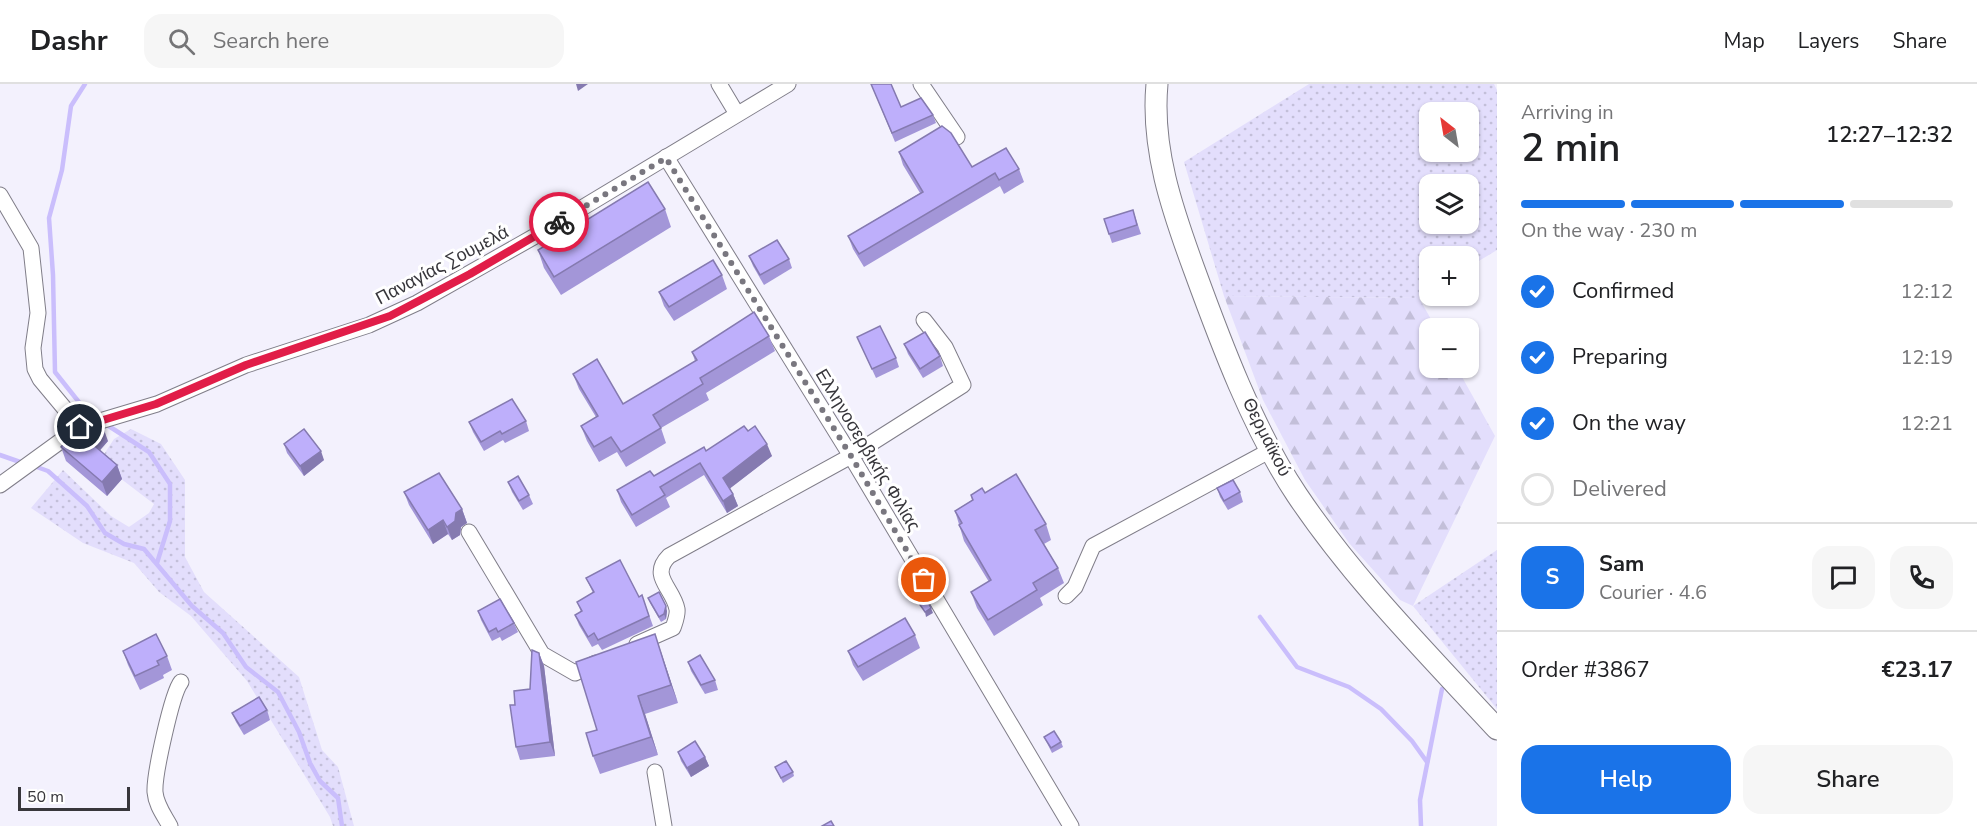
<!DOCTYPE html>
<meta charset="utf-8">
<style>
body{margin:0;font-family:"Nunito Sans",sans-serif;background:#f6f6f6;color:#202124;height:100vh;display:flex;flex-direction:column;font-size:22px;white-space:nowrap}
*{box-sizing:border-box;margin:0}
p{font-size:20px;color:#757577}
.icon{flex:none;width:33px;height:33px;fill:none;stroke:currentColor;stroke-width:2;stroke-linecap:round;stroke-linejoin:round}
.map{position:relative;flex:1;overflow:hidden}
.details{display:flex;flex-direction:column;background:#fff;width:480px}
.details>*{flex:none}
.needle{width:39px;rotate:329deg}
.tools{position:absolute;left:1419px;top:18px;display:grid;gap:12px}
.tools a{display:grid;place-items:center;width:60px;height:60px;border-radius:12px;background:#fff;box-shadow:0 2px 4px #0004;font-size:30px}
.scale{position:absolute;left:18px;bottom:15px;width:112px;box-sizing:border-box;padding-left:6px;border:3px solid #37363b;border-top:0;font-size:16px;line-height:21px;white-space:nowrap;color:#37363b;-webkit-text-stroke:4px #fff;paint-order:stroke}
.pin{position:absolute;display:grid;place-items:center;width:51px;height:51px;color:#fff;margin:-26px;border:3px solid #fff;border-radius:50%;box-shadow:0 2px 6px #0007}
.courier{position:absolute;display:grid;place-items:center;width:60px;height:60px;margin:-30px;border:4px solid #e11d48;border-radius:50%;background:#fff;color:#222;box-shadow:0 2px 8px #0007}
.headline em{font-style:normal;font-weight:600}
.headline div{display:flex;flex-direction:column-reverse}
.headline{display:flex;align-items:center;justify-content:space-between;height:102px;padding:0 24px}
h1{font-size:39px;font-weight:600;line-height:45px}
.bar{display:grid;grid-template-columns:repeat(4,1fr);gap:9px 6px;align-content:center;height:72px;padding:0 24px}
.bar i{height:8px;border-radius:4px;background:#e0e0e0}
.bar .active{background:#1a73e8}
.bar p{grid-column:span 4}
.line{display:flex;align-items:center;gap:15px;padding:0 24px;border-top:2px solid #e0e0e0}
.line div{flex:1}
.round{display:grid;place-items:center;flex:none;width:63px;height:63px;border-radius:18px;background:#f6f6f6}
ol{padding:0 24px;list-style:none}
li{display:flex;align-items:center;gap:18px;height:66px}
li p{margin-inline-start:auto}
li .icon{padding:6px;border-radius:50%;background:#1a73e8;color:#fff;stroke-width:4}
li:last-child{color:#757577}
li i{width:33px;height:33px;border:3px solid #e0e0e0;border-radius:50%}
.action{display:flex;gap:12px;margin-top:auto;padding:12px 24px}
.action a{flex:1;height:69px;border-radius:18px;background:#1a73e8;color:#fff;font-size:24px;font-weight:600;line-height:69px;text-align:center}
.action a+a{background:#f6f6f6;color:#202124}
header{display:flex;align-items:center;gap:36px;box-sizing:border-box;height:84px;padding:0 30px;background:#fff;border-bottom:2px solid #e0e0e0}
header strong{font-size:28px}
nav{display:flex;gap:33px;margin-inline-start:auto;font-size:21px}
.search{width:420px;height:54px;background:#f6f6f6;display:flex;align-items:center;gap:15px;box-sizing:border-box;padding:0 21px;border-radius:18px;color:#757577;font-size:22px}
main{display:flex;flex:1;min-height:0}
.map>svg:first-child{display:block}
</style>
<header>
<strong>Dashr</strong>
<div class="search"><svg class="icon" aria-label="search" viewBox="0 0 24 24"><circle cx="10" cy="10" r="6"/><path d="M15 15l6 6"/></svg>Search here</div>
<nav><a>Map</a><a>Layers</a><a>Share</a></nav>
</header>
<main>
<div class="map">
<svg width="1497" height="742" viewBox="0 0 1497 742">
<defs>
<pattern id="grass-dots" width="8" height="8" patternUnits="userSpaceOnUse" patternTransform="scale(1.5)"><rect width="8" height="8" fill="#e3defc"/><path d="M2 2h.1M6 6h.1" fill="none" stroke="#c3bfd9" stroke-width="1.8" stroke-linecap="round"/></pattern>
<pattern id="forest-firs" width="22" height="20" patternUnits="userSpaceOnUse" patternTransform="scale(1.5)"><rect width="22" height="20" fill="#e3defc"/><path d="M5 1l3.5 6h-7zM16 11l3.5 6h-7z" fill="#c3bfd9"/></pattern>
</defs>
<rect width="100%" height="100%" fill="#f3f1fd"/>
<g fill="url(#grass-dots)" fill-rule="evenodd">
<path d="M1309,0h185l3,6v160l-28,17 -1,-11h-38l-1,35 -10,7 -195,-2 -40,-134zM1430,28h38v40h-38zM1430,100h38v40h-38z"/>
<path d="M131,345l30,15 24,36v77l19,35 95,85 23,73 16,17 16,59h-21l-3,-9 -83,-136 -56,-65 -32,-24 -25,-29 -51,-20 -52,-35 32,-38 48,46 18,11 20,-14 5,-9 -55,-42 15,-23z"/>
<path d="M1497,466v159l-84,-103z"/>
</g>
<path fill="url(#forest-firs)" d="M1224,212l195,2 17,30h-6v40h27l38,68 -82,170 -13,-6 -51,-57 -44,-63 -42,-80z"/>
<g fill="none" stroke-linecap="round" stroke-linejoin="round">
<g stroke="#cabefc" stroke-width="4.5">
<path d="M85,0l-14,22 -9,64 -13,48 4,57 2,97 27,34 15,12"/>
<path d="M104,339l45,29 21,32v37l-13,42"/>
<path d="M0,371l23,8"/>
<path d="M34,382l14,5 39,35 18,27 19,11 20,5 48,57 31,27 23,34 32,25 21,40 11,31 10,18 18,17 4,28"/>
<path d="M1260,533l37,50 52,20 32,22 31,32 15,21"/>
<path d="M1421,742l-1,-26 22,-111"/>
</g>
<g stroke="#807e89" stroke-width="17">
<g id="street">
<path d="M719,0l18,30"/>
<path d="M921,0l36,53"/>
<path d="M666,73l185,299 220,370"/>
<path d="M0,111l31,53 7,65 -5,35 2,21 5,10 40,48"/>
<path d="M0,401l80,-58 77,-23 89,-39 123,-40 48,-22 120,-68 251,-151"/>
<path d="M469,448l73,122 33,19 21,-10"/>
<path d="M1066,512l9,-9 18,-41 178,-96"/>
<path d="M637,560l36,-16c2,-6 5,-13 4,-19 -4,-21 -28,-33 -8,-53l182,-100 112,-71 -18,-38 -21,-27"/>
<path d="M655,688l9,54"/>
<path d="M170,742c-6,-11 -14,-21 -15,-34 -1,-17 17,-99 26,-110"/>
</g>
</g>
<g stroke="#807e89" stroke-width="23">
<path id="secondary" d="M1157,0c-6,64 15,125 37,185 27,74 59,160 103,226 57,85 131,159 200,234"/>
</g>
<use href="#street" stroke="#fff" stroke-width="15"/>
<use href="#secondary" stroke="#fff" stroke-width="21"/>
</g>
<g fill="#a396d8">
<path d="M871,0h20l10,23 32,8 3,8 -41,19z"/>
<path d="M899,68l73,15 47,2 5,13 -20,12 -4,-8 -136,81 -11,-18 -5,-13 72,-43 -17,-28z"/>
<path d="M665,125l6,18 -110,68 -17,-27 -6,-18z"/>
<path d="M1133,126l8,24 -29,9 -8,-24z"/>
<path d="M749,172l40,3 3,9 -28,17 -11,-19z"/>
<path d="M722,191l5,14 -53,32 -10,-15 -5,-14z"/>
<path d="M769,252l6,15 -69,42 3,7 -48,28 5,15 -40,24 -9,-15 -18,10 -12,-21 -6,-15 15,-9 -17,-28 -6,-15 50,30 72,-43 -3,-9z"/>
<path d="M857,253l39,21 3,9 -23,11z"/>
<path d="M904,260l36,12 3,10 -20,12 -15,-24z"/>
<path d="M526,337l3,10 -24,12 -2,-3 -19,11 -11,-19 -4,-10z"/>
<path d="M748,347l24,25 -42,32 3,6 5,12 -11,7 -23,-38 -38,23 4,9 -34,20 -15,-25 -4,-12 37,-14z"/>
<path d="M108,357l-8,9 17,15 5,14 -15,17 -41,-35 -5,-14z"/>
<path d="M284,360l40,16 -20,16 -17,-23z"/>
<path d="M508,398l21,13 4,9 -10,6 -11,-18z"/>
<path d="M1217,404l23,4 3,10 -15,8 -8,-13z"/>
<path d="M404,408l58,17 5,14 -6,4 -1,8 -8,5 -4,-6 -15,10 -24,-39z"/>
<path d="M985,409l61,31 5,16 -7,4 14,24 6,15 -24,15 3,7 -49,31 -17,-28 -6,-16 18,-10 -25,-41 -9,-30 17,-11 -1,-5z"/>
<path d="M586,494l53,19 3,-2 11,31 -51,24 -4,-6 -6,3 -13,-22 -4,-10 6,-3 -4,-10 16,-9z"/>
<path d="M648,514l19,13 -1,8 -5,3 -11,-19z"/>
<path d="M478,527l36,12 4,9 -16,9 -2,-4 -8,4 -11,-21z"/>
<path d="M915,551l5,13 -57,33 -10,-16 -5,-14z"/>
<path d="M123,567l44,5 5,14 -9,5 1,3 -24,12 -12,-25z"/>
<path d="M661,568l17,51 -33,11 13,41 -58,19 -7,-18 4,-26z"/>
<path d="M539,569l5,13 11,90 -35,4 -4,-13 -1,-42 15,-16z"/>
<path d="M688,578l27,18 3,10 -13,4 -14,-23z"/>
<path d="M267,626l3,10 -26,15 -8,-13 -4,-9z"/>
<path d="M1044,653l17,5 2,5 -11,6z"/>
<path d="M678,668l27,5 4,9 -18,11 -10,-16z"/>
<path d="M775,683l18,5 1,4 -11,7z"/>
</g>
<g fill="#857ab0">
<path d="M576,0h12l-10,7z"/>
<path d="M103,343l5,14 -13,15 -5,-14z"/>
<path d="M767,360l5,12 -44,34 -5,-12z"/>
<path d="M321,367l3,9 -20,16 -4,-10z"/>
<path d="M117,381l5,14 -15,17 -5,-14z"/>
<path d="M733,410l5,12 -11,7 -4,-12z"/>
<path d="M462,425l5,14 -6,4 -1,8 -8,5 -5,-13 9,-14z"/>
<path d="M443,436l5,14 -15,10 -5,-14z"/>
<path d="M666,522l1,5 -1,8 -2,-5z"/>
<path d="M931,524l2,5 -7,4 -1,-5z"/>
<path d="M655,550l23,69 -7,-18z"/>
<path d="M539,569l5,13 11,90 -5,-14z"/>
<path d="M638,612l7,18 13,41 -7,-18z"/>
<path d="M705,673l4,9 -18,11 -4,-9z"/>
</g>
<g fill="#beaffb" stroke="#857ab0" stroke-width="1.5">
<path d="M871,0h20l10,23 20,-9 12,17 -41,18z"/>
<path d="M942,42l9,7 21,34 34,-19 13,21 -20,11 -4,-7 -136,81 -11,-18 75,-44 -24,-40z"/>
<path d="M648,98l17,27 -111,68 -16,-27z"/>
<path d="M1133,126l4,15 -28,9 -5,-15z"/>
<path d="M777,156l12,19 -29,16 -11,-19z"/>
<path d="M713,176l9,15 -53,32 -10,-15z"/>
<path d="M754,228l15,24 -69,42 3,6 -50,31 8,13 -40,24 -10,-15 -17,10 -13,-21 17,-10 -25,-42 24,-15 26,45 74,-44 -5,-8z"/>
<path d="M880,242l16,32 -24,11 -15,-32z"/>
<path d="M925,248l15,24 -20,13 -16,-25z"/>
<path d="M512,315l14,22 -24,13 -2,-3 -19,11 -12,-20z"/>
<path d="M93,334l10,9 -13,15 27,23 -15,17 -41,-35 23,-26z"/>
<path d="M744,342l4,5 7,-5 12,18 -44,34 10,16 -10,7 -23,-38 -40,24 5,8 -33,20 -15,-25 33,-19 4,5 50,-29 2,4z"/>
<path d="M304,345l17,22 -21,15 -16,-22z"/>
<path d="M439,389l23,36 -6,4 -1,8 -8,6 -4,-7 -15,10 -24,-38z"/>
<path d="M1016,390l30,50 -11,6 23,38 -25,15 4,7 -49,30 -17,-28 20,-12 -32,-55 3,-2 -7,-12 18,-11 -2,-5 11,-7 3,5z"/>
<path d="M518,392l11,19 -10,6 -11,-19z"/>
<path d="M1233,396l7,12 -16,9 -7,-13z"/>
<path d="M620,476l19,37 3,-2 7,21 -51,24 -4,-7 -6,4 -13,-22 7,-4 -5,-9 17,-10 -8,-14z"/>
<path d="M659,508l7,14 -2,8 -5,3 -11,-19z"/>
<path d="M925,513l6,11 -6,4 -7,-10z"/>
<path d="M500,515l14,24 -16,9 -2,-4 -7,4 -11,-21z"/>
<path d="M905,534l10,17 -57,32 -10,-16z"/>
<path d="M156,550l11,22 -10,5 2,4 -24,11 -12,-25z"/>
<path d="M655,550l16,51 -33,11 13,41 -58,19 -7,-23 11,-3 -21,-68z"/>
<path d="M532,566l7,3 11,89 -34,5 -6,-42h5l-1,-14 16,-2z"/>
<path d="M700,571l15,25 -14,5 -13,-23z"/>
<path d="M259,613l8,13 -27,16 -8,-13z"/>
<path d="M1054,647l7,11 -10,6 -7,-11z"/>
<path d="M695,657l10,16 -18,11 -9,-16z"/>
<path d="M786,677l7,11 -12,6 -6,-11z"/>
<path d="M831,737l3,5h-12z"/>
</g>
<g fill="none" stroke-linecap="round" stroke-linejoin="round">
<path stroke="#79777f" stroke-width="6" stroke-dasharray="0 10.8" d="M559,138l107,-64 185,298 73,124"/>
<path stroke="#e11d48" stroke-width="8" d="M80,343l76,-23 90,-39 144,-49 80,-42 89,-52"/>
</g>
<g text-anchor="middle" stroke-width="6" stroke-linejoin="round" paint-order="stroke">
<g font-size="18" fill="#37363b" stroke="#fff">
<text transform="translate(442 181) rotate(-28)" y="6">Παναγίας Σουμελά</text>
<text transform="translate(1267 353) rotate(63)" y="6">Θερμαϊκού</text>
<text transform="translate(868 366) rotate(59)" y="6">Ελληνοσερβικής Φιλίας</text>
</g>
</g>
</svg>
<div class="tools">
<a><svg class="needle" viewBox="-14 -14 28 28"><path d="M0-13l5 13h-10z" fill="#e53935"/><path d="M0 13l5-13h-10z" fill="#757577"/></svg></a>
<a><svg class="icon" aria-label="layers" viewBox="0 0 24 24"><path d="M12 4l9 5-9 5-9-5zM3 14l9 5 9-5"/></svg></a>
<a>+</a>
<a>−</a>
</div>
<div class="scale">50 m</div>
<div class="pin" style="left:924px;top:496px;background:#ea580c"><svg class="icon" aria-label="bag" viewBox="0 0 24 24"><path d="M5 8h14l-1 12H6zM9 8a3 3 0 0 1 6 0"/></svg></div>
<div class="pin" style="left:80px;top:343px;background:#1f2937"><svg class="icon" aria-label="home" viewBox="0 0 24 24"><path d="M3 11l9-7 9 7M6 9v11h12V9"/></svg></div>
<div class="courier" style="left:559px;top:138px"><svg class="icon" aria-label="bike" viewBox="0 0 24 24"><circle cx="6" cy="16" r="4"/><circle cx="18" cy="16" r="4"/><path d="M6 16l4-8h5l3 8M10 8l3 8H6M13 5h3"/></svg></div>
</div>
<section class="details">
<div class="headline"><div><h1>2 min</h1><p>Arriving in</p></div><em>12:27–12:32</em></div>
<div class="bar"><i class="active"></i><i class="active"></i><i class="active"></i><i></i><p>On the way · 230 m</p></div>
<ol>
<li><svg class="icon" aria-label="check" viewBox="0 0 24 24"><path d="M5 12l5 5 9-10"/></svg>Confirmed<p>12:12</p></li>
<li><svg class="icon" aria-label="check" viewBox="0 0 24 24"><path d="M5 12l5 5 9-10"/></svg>Preparing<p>12:19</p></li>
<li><svg class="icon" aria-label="check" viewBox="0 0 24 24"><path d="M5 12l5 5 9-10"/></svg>On the way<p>12:21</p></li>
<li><i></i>Delivered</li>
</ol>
<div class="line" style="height:108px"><b class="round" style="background:#1a73e8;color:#fff">S</b><div><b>Sam</b><p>Courier · 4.6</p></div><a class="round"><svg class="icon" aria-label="chat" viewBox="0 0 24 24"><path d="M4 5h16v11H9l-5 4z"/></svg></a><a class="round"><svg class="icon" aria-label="phone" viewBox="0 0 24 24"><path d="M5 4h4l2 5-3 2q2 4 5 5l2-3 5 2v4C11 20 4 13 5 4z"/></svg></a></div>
<div class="line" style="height:78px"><div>Order #3867</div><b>€23.17</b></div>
<div class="action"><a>Help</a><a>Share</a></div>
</section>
</main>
